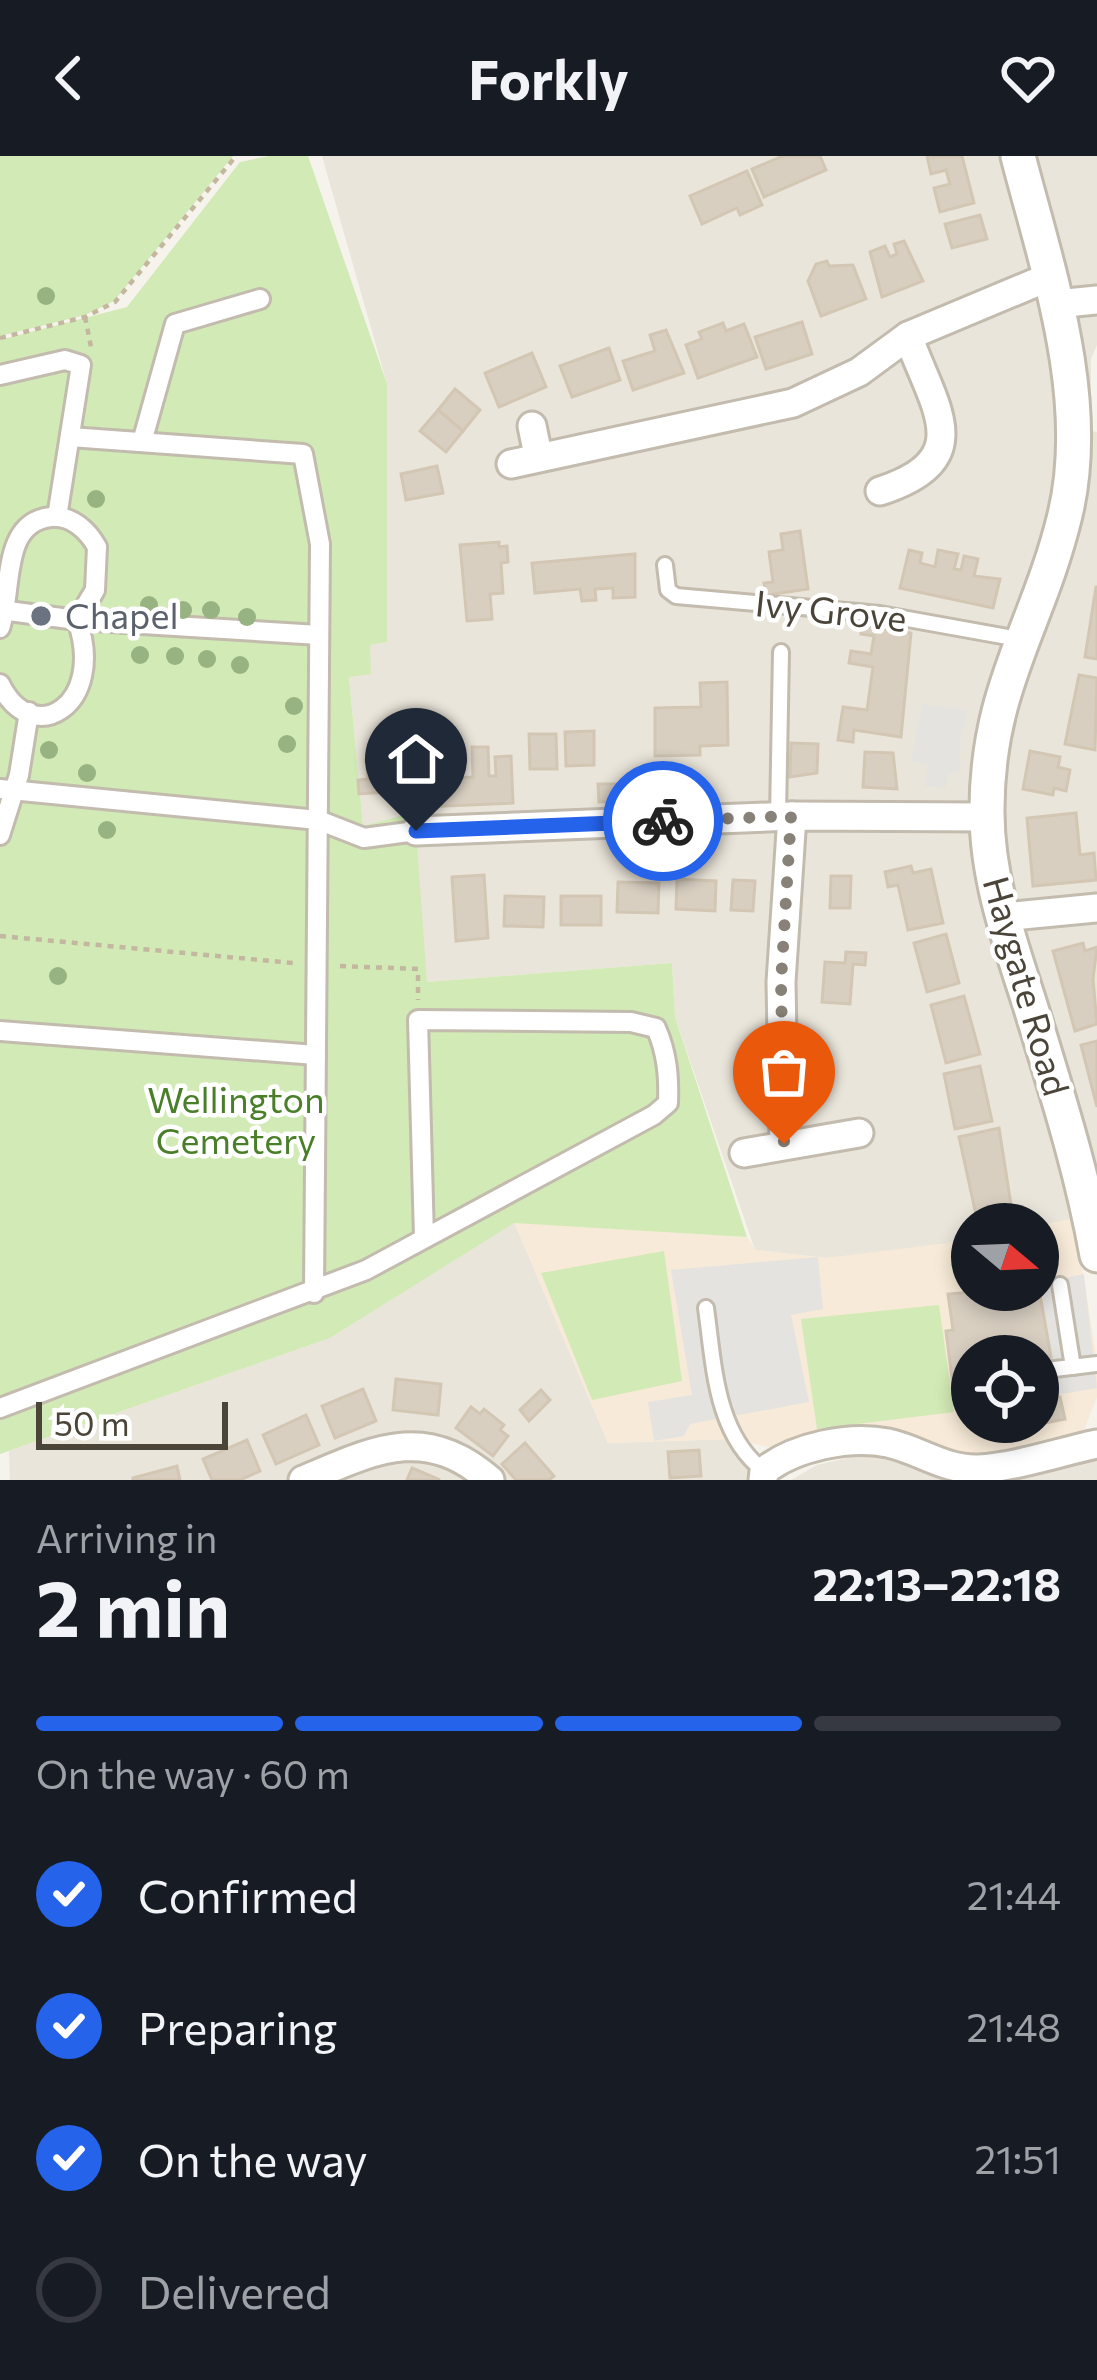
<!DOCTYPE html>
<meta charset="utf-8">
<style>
body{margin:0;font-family:Commissioner,sans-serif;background:#242831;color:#f1f3f6;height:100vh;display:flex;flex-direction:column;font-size:45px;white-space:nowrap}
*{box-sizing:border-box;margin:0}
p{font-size:39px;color:#9ea1a6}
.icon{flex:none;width:66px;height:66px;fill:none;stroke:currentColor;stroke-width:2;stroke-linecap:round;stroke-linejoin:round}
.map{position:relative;height:1324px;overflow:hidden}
.details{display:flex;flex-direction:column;background:#171b24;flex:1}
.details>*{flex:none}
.needle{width:78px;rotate:109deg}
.tools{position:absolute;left:951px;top:1047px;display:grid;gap:24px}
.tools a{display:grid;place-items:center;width:108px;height:108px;border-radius:50%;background:#171b24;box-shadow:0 6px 18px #0003;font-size:60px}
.scale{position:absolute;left:36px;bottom:30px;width:192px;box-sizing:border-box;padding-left:12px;border:6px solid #4b4439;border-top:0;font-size:33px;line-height:42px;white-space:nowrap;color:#4b4439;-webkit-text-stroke:9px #fff;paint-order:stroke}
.pin{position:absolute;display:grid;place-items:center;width:102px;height:102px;color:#fff;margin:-123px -51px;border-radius:50% 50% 50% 0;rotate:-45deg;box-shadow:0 0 12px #0007}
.pin .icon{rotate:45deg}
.courier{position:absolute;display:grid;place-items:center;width:120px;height:120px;margin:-60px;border:9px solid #2563eb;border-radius:50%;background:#fff;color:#222;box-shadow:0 3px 15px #0007}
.summary em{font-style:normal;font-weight:700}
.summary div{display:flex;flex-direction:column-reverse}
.summary{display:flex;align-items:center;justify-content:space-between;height:204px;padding:0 36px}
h1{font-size:78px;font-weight:700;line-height:90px}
.bar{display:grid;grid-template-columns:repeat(4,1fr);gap:18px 12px;align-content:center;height:144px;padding:0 36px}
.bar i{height:15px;border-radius:9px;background:#363941}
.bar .selected{background:#2563eb}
.bar p{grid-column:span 4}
ol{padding:0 36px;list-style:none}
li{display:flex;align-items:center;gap:36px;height:132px}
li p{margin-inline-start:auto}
li .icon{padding:12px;border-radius:50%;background:#2563eb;color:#fff;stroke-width:4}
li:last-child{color:#9ea1a6}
li i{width:66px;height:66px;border:6px solid #363941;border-radius:50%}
header{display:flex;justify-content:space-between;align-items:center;height:156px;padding:0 36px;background:#171b24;font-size:54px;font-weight:700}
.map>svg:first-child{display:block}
</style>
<header><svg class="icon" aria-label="back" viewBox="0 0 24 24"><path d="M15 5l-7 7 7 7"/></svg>Forkly<svg class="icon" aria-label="heart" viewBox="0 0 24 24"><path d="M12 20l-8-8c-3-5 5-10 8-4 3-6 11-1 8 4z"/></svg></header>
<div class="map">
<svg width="1097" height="1324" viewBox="0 0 1097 1324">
<rect width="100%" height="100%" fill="#f6f3ec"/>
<g fill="#eae5da">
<path d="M322,0h775v189l-6,14v72l6,1v782l-59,12 -66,-2v16l-35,8 -111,10 -71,-8 -80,-233 -3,-54 -245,19 -16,-168 -48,12 -14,-150 21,-31 17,-3v-258z"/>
<path d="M514,1066l94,221 123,-4 22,41h-743l-1,-29 321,-113z"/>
<path d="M873,1296l103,28h-185l26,-15z"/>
<path d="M1097,1303v21h-117z"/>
</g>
<path fill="#f7ead8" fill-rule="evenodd" d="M1074,1062l23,143v36l-14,36 -102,25 -203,-9 -47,-10 -123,4 -94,-221 233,15 9,13 70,8 146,-18v50h66v-64zM972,1200h66v66h-66z"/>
<g fill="#d2eab5">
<path d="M0,0h233l-119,145 -29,14 -85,21z"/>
<path d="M269,0h39l79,228v258l-17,3 1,29 -22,3 14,149 48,-13 5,18 11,151 245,-19 3,54 72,220 -233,-14 -184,115 -330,116v-1114l127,-33 113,-145z"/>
<path d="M664,1095l18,130 -90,19 -51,-127z"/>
<path d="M939,1149l15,107 -137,17 -16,-110z"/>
</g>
<g fill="#e5e3e0">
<path d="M922,548l46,6 -8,30v31l-12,4 -3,13 -20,-2 4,-22 -18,-3z"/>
<path d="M818,1101l5,52 -32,6 18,87 -119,22 -6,12 -30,5 -6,-39 44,-7 -21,-125z"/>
<path d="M1084,1118l13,114 -59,10v-40l12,-2 -9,-73z"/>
</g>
<g fill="#d8cfc1" stroke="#d3c7b4" stroke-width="3">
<path d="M783,0h37l6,14 -62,27 -12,-28z"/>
<path d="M927,0h35l12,47 -34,9 -6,-24 16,-4 -4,-14 -15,4z"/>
<path d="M747,15l15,34 -22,10 -3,-7 -35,16 -12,-28z"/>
<path d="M980,59l7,24 -35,9 -7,-24z"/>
<path d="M904,85l19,40 -41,16 -12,-45 15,-6 5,11 7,-3 -3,-10z"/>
<path d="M827,105l2,5 24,-1 13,34 -45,17 -13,-35 8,-17z"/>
<path d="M802,166l10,32 -46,15 -11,-32z"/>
<path d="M723,167l3,8 18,-7 13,33 -59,21 -12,-33 16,-6 -3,-7z"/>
<path d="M666,174l18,43 -51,17 -10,-29 32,-10 -5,-16z"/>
<path d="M609,192l11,32 -48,17 -12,-31z"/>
<path d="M532,197l14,34 -47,20 -14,-34z"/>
<path d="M455,233l25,21 -17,21 -25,-21z"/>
<path d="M438,254l25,21 -17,21 -26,-21z"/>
<path d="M437,310l6,27 -37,7 -5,-26z"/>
<path d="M800,375l8,58 -41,6 -3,-12 9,-1 -4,-30 14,-2 -2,-16z"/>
<path d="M499,386v5l8,-1 1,16 -7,1 2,30 -13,1 2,25 -25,2 -7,-76z"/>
<path d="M909,394l13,3 -2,10 15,4 3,-17 20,4 -4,15 7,1 3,-14 14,3 -4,17 26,3 -7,29 -93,-20z"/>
<path d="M635,398v43l-22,1v-10l-18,1 1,11 -14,1 -2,-12 -45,4 -3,-30z"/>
<path d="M1096,431h1v72l-12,-2z"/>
<path d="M862,469l49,8 -10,104 -47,-7 -1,12 -15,-2 5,-33 24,3 6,-43 -24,-4 2,-12 20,3 3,-18 -13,-2z"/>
<path d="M1079,519l18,3 -2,72 -30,-6z"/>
<path d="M727,526l1,63 -28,1v9l-45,1v-48l46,-1 -1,-24z"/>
<path d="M594,575v34l-28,1 -1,-34z"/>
<path d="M529,578h27l1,35h-27z"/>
<path d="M791,587l27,1 -1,29 -27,4z"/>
<path d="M472,591h16l1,29h7l-1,-19 16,-1 2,47 -89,4 -1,-28 13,-1v-15l14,-1 1,16 22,-1z"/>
<path d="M1030,595l30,6 -2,10 12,3 -4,21 -12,-3 -1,7 -30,-6z"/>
<path d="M865,596l28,1 4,36 -34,-2z"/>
<path d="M390,602l-4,34 -27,2 -1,-14 10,-1 -2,-19z"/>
<path d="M598,628h21l1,17 -21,1z"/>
<path d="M1076,657l4,42 14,-2 2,27 -63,6 -6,-68z"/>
<path d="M911,710l2,7 18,-4 12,54 -35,7 -10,-45 -10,2 -3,-15z"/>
<path d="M484,719l4,63 -32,3 -4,-64z"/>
<path d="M831,720h20l-1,32h-20z"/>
<path d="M677,723l39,2 -1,30 -39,-2z"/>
<path d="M733,724l22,1 -2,30 -22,-1z"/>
<path d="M618,726l41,1 -1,30 -41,-1z"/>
<path d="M505,740l39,1 -1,30 -39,-1z"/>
<rect x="561" y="740" width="40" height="29"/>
<path d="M946,778l13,49 -32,9 -13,-49z"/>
<path d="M1083,787l2,8 12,-4 -4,32 4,45 -22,7 -22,-80z"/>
<path d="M846,796l20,1 -1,12 -12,-1 -3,40 -28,-2 3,-40 20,1z"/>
<path d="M964,840l16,58 -34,9 -15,-58z"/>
<path d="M1097,885v66l-16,-62z"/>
<path d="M980,910l12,55 -37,8 -11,-55z"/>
<path d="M999,972l15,96h-36l-19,-87z"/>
<path d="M1038,1127l13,74 -79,-1v44l-17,2 -9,-71 7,-1 -5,-36 46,-4 1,6 43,-6z"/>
<path d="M396,1223l45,5 -3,31 -45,-5z"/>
<path d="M363,1233l13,32 -41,17 -13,-32z"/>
<path d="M541,1234l9,10 -21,21 -9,-11z"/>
<path d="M1060,1241l5,22 -35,7 8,-4v-21z"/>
<path d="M471,1251l9,7 4,-5 20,16 -4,5 8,6 -15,20 -37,-28z"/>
<path d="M306,1259l13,30 -43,19 -13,-29z"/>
<path d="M247,1284l13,31 -20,9h-28l-9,-21z"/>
<path d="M525,1287l29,33 -5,4h-33l-14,-16z"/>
<path d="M699,1294l2,26 -31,2 -2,-26z"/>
<path d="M177,1310l3,14h-47v-2z"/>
<path d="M412,1312l28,12h-33z"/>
</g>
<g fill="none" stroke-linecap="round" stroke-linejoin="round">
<g stroke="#c2bbae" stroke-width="20">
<g id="service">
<path d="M665,409l3,25 8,6 204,18 139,25"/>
<path d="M778,660l3,-164"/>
<path d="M1060,1129l13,82"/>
<path d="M706,1152c8,56 9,126 58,163"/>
<path d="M1038,1215l59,-7"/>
</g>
</g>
<g stroke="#c2bbae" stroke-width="24">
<g id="pedestrian">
<path d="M0,219l65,-15 16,5 -24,152"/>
<path d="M70,281l233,17 17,90 -6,749"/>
<path d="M142,286l33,-118 85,-25"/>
<path d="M0,454l77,10 242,15"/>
<path d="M0,472c13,-36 0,-106 51,-111 21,-2 37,14 46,30l-2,43 -18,30"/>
<path d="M0,528c32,66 107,22 77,-64"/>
<path d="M0,633l318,31 46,18 52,-7"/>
<path d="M0,679l19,-60 10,-63"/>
<path d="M0,875l316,24"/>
<path d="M0,1252l366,-138 288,-155 14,-12c1,-27 -1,-50 -12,-75l-25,-6 -213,-2 6,218"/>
</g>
</g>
<g stroke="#c2bbae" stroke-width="33">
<g id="minor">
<path d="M1056,148l41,-4"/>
<path d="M532,270l6,29"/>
<path d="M511,308l282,-61 66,-31 49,-36 141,-59"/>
<path d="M880,335c98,-32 55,-81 28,-155"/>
<path d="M416,675l376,-15 195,1"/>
<path d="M1003,761l94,-9"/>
<path d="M784,988l-3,-162 11,-166"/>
<path d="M744,997l115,-20"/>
<path d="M303,1324c71,-30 122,-57 187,0"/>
<path d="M763,1324l1,-9c30,-24 85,-36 124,-28 32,7 56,27 90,26 38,-2 81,-17 119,-25"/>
</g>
</g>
<g stroke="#c2bbae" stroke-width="39">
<path id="tertiary" d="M1018,0c29,112 75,243 47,359 -27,112 -79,173 -78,298 0,67 24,132 44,195 25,82 51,163 66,247"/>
</g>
<g stroke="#c4b79f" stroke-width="4.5" stroke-dasharray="6 6" stroke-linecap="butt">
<path d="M85,161l6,30"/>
<path d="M0,182l85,-21 30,-15 121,-146"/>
<path d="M0,780l293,27"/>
<path d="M340,810l78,3v31"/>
</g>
<use href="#service" stroke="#fff" stroke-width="14"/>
<use href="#pedestrian" stroke="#fff" stroke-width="18"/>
<use href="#minor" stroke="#fff" stroke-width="27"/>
<use href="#tertiary" stroke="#fff" stroke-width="33"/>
</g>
<g fill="#97b381">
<circle cx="46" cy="140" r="9"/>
<circle cx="96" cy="343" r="9"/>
<circle cx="149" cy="449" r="9"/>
<circle cx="183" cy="454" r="9"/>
<circle cx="211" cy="454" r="9"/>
<circle cx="247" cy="461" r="9"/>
<circle cx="140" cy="499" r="9"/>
<circle cx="175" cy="500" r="9"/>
<circle cx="207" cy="503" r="9"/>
<circle cx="240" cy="509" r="9"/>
<circle cx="294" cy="550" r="9"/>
<circle cx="287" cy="588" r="9"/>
<circle cx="49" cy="594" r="9"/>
<circle cx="87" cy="617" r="9"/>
<circle cx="107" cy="674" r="9"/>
<circle cx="58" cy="820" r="9"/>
</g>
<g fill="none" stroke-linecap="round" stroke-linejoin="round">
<path stroke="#878178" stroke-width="12" stroke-dasharray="0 21.6" d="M663,665l128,-5 -10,166 3,162"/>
<path stroke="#2563eb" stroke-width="15" d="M416,675l247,-10"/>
</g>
<circle fill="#6b7280" stroke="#fff" stroke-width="4.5" cx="41" cy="460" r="12"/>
<g text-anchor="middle" stroke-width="9" stroke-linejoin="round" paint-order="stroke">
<g font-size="36" fill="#4b4439" stroke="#fff">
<text transform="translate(831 455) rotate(6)" y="13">Ivy Grove</text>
<text transform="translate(1026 830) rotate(74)" y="13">Haygate Road</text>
</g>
<g font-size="36" fill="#5b616d" stroke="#fff" text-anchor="start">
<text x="65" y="473">Chapel</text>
</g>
<g font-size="36" fill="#4a7f2a" stroke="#fff">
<text x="236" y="957">Wellington<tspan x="236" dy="41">Cemetery</tspan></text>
</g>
</g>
</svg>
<div class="tools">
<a><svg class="needle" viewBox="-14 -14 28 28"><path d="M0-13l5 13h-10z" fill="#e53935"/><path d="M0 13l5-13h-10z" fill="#9ea1a6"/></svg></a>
<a><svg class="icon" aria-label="locate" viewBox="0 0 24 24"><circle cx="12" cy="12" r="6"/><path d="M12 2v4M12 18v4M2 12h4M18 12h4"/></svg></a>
</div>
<div class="scale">50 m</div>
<div class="pin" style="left:784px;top:988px;background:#ea580c"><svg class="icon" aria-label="bag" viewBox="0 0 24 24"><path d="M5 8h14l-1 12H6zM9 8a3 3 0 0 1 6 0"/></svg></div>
<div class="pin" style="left:416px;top:675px;background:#1f2937"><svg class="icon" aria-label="home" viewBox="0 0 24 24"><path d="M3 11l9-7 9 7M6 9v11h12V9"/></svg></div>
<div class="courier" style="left:663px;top:665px"><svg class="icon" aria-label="bike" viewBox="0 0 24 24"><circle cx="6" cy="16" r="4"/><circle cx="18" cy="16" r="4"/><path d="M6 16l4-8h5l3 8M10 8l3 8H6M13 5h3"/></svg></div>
</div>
<section class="details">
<div class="summary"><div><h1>2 min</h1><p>Arriving in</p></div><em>22:13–22:18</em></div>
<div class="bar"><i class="selected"></i><i class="selected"></i><i class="selected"></i><i></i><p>On the way · 60 m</p></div>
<ol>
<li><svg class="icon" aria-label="check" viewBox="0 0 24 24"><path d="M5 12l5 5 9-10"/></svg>Confirmed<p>21:44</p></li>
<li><svg class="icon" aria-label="check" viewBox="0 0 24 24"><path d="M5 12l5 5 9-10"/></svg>Preparing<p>21:48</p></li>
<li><svg class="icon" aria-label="check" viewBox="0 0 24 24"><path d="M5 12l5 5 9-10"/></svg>On the way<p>21:51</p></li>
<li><i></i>Delivered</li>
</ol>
</section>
